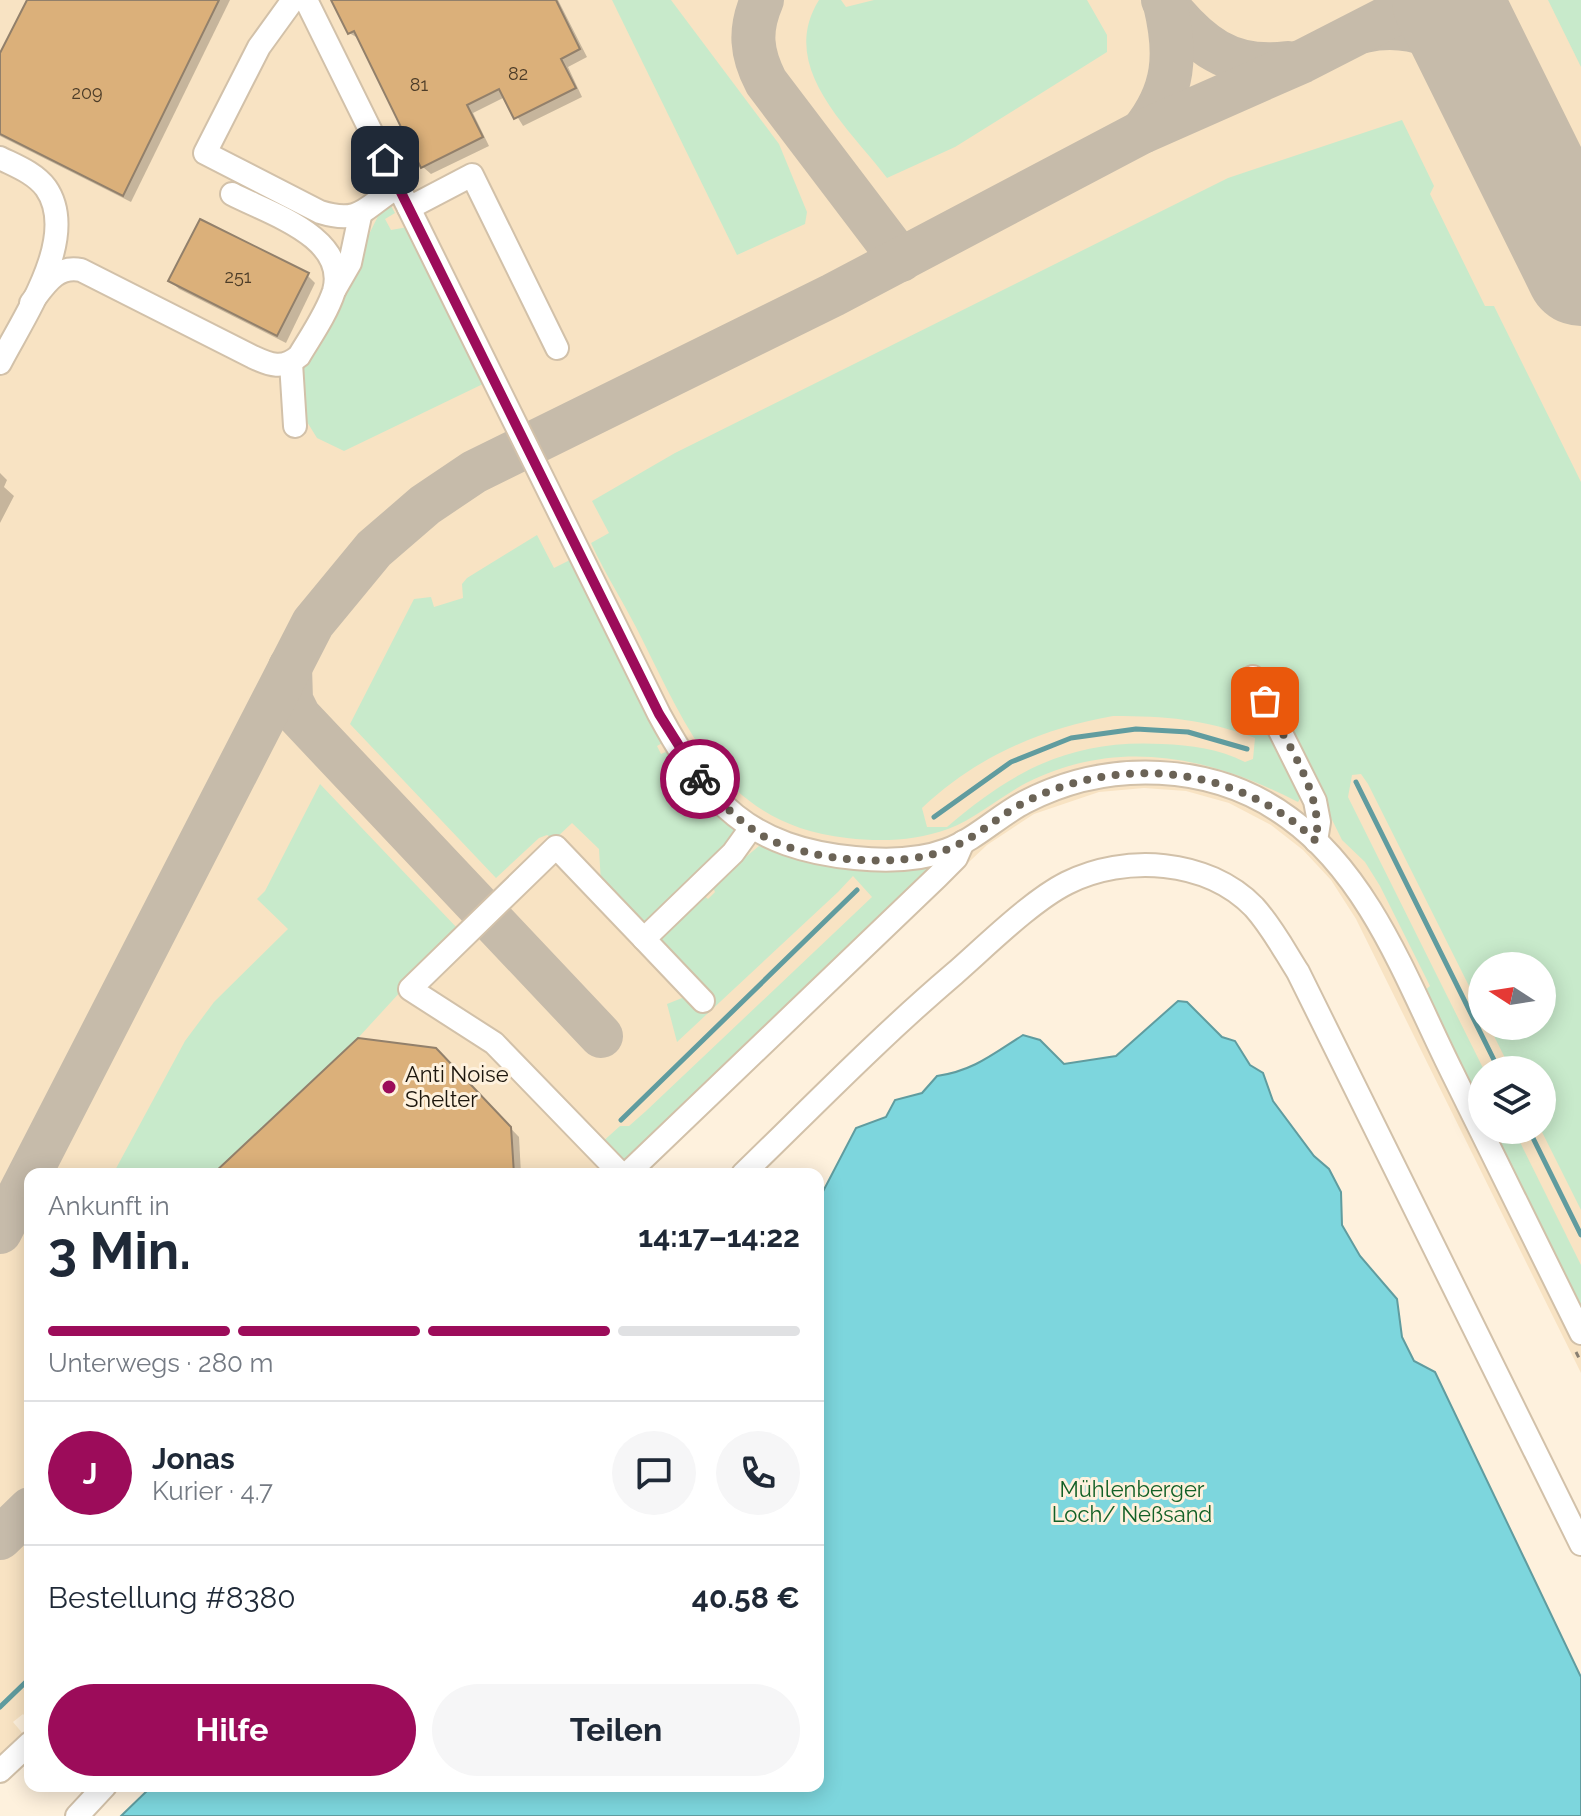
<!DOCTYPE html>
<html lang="de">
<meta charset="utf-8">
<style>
body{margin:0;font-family:Raleway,sans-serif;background:#f6f6f7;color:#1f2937;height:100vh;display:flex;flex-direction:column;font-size:30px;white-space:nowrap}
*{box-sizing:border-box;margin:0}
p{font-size:26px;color:#747a83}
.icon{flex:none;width:44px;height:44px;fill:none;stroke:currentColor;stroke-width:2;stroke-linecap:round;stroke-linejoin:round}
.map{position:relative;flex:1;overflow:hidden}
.panel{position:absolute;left:24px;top:1168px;width:800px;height:624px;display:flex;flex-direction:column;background:#fff;border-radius:16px;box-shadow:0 4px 20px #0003}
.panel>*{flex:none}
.needle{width:52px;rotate:282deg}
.controls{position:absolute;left:1468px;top:952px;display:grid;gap:16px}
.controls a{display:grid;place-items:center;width:88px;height:88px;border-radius:50%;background:#fff;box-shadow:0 4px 20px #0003;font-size:40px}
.pin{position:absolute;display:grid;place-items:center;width:68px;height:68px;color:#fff;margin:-34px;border-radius:16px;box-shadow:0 4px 12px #0006}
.courier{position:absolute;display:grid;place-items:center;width:80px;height:80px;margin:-40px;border:6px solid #9c0c5a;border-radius:50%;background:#fff;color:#222;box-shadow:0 2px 10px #0007}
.headline em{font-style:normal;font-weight:700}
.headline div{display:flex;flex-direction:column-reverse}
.headline{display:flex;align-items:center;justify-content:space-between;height:136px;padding:0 24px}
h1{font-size:52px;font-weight:700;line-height:60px}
.bar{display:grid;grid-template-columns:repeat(4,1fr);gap:12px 8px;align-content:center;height:96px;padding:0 24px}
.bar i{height:10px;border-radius:6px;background:#e0e1e3}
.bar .selected{background:#9c0c5a}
.bar p{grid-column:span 4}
.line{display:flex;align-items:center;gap:20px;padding:0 24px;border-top:2px solid #e0e1e3}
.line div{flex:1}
.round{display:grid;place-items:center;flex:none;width:84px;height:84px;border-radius:42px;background:#f6f6f7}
.primary-button{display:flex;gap:16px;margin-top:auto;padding:16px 24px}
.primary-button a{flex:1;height:92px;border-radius:48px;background:#9c0c5a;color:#fff;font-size:32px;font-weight:700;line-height:92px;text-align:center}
.primary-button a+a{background:#f6f6f7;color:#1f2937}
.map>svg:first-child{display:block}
</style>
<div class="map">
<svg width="1581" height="1816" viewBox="0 0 1581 1816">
<rect width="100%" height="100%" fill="#fef1dd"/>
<path fill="#f8e3c3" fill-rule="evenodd" d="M0,0h1581v1373l-225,-454 -25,-39 -28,-30 -32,-25 -42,-22 -43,-12 -42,-3 -45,4 -65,22 -47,31 -69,65 -7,-8 -306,266v6h-575v549l-7,-9 -10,8 11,13 -24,23zM1482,966h60v60h-60zM1482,1070h60v60h-60z"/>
<g fill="#c8eacb" fill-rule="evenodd">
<path d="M612,0h59l108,144 28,68 -2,12 -68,31z"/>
<path d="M819,0h22l5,7 28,-7h213l20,35v17l-152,95 -68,31c-38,-50 -110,-111 -68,-178z"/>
<path d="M1548,0h33v67z"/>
<path d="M1402,120l32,66 -4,8 55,112h9l87,176v728l-40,-80 1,-60h-31l-22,-44h53v-60h-60v46l-114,-228 -7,-10 -9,1 -4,22 136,273 -2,42 -59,-120 7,-6 -50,-100 -15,-24 -23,-22 -82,-166 42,121 -4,7c-87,-45 -179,-66 -272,-19 -26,14 -51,36 -78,46 -33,12 -67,13 -101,9 -121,-13 -157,-103 -205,-199 -16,-33 -36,-63 -51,-96l18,-10 -17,-32 83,-48 553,-275zM1113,716c53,0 91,3 142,22l-2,21 -8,3c-26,-13 -54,-17 -83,-18 -90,-5 -149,26 -215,83h-20l-5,-19c54,-51 118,-79 191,-92z"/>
<path d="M383,206h8l4,7 -10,6 6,11 17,-3 77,156 -141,68 -27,-13 -13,-21 -1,-49z"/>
<path d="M537,535l17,33 18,-9 92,183 -7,4 4,8 7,-3 33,45 32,31 3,12 -90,85 -6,-1 -39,-40 -2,-34 -27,-26 -17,16 -8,-4 -8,3 -43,40 -146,-154 64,-125 17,-2 3,10 29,-9 -1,-14 5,-6z"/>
<path d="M320,784l138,145 -100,109 -145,136h-100l72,-133 29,-39 74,-73 -31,-30 8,-8z"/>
<path d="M759,846c10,3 19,9 30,11 52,14 99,13 152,6l-311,297 -16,1 -14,-17 20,-18h9l17,-15 226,-214 -19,-21 -15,16 -161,150 -10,-38 20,-8 -25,-51v-9l41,-41 5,4 7,-7 -3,-7z"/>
<path d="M1491,1130h23l67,135v47z"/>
</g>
<path fill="#7dd6dd" stroke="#609c9f" stroke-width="2" d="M1178,1001l9,1 35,35 13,4 15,24 13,8 10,28 41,55 15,13 12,23 1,33 18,31 37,43 5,38 12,24 21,11 146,305v139h-1460l31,-30h666v-585l38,-73 30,-11 9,-17 27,-7 15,-17c36,-5 56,-22 86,-41l17,5 24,24 52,-8z"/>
<g fill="#0003">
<path d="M29,0h201l-99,202 -131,-66v-79z"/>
<path d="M333,0h225l29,57 -19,10 14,30 -59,29 -18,-29 -32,16 16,33 -58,28 -8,-7 -63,-128 -11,-6z"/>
<path d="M307,275l8,8 -29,60 -107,-54 -8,-8z"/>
<path d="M0,473l7,7 -3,7 10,9 -14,27z"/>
<path d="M435,1050l84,87 2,37h-305z"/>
</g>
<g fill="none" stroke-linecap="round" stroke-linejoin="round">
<g stroke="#609c9f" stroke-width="5">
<path d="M1356,782l143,288"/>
<path d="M934,817l77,-55 60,-24 65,-9 52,3 59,17"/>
<path d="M621,1120l236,-230"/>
<path d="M1529,1130l52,105"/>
<path d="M0,1707l30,-29"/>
</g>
<g stroke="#c6bbaa" stroke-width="44">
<path d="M762,0c-13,30 -11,53 4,82l135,178"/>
<path d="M1163,0c34,44 67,71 125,63"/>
<path d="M1456,0l2,23"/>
<path d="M1364,31c45,-10 93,7 120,45"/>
<path d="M1142,132c33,-41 35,-78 23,-128"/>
<path d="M290,667l1,33 8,16 302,320"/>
<path d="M0,1232l313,-609 61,-74 51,-44 49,-33 359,-177 309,-163 161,-71 88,-45 21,-16"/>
<path d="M0,1538l30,-29"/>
</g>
<path stroke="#c6bbaa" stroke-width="110" d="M1447,0l134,271"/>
</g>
<g fill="#dbb07a" stroke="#92806b" stroke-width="2">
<path d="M27,0h192l-96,196 -123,-62v-81z"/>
<path d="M331,0h225l24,49 -19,10 15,29 -62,31 -15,-30 -32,16 16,32 -62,31 -67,-137 -6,3z"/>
<path d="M200,219l109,54 -32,63 -109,-55z"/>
<path d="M358,1038l78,10 75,79 3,47h-301z"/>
</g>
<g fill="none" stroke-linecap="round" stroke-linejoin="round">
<g stroke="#d2c1a9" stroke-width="26">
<g id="minor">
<path d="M293,0l-34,47 -54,106 115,59c42,13 45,-6 78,-25"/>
<path d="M306,0l353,714c48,89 91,134 196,144 30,3 63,3 92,-8 29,-11 51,-34 78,-48 83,-43 188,-40 264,16 82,59 119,166 163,254 43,87 86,174 129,261"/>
<path d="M0,158c16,8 35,15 46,30 34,49 -23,130 -46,175"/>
<path d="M409,208l63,-33 85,173"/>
<path d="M335,289l15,-26 10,-47"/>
<path d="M31,303c14,-18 25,-38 50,-33l172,87c17,8 30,13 46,-1 12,-20 28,-43 35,-65 15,-54 -66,-78 -102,-97"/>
<path d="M291,363l4,63"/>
<path d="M1253,677l62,124 4,21 -3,19"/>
<path d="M644,939l59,62"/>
<path d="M621,1174l-127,-131 -84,-54 146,-142 88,92 89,-86 18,-25"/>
<path d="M627,1174l310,-297 19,-19 7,-16"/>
<path d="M743,1174c69,-67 137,-137 211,-200 31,-27 77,-73 113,-91 58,-29 140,-24 187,24 18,20 30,43 44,65l283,572"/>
<path d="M0,1771l30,-28"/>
<path d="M77,1816l28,-30"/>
</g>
</g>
<path stroke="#897f71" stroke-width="3" stroke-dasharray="6 6" stroke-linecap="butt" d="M1576,1352l5,10"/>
<use href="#minor" stroke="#fff" stroke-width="22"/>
</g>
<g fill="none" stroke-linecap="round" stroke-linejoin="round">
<path stroke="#6b6356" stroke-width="8" stroke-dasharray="0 14.4" d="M700,779c19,22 38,42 63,57 44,25 136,33 183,14 31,-12 54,-36 83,-50 95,-46 210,-33 287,41 8,-48 -30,-98 -51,-140"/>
<path stroke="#9c0c5a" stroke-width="10" d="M385,160l274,554 41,65"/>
</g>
<circle fill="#9c0c5a" stroke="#fef1dd" stroke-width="3" cx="389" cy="1087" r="8"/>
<g text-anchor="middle" stroke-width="6" stroke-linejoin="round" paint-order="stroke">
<g font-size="18" fill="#4c3c28">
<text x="518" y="80">82</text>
<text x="419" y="91">81</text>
<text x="87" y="99">209</text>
<text x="238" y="283">251</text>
</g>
<g font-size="22" fill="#1c160d" stroke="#fef1dd" text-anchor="start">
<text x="405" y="1082">Anti Noise<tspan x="405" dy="25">Shelter</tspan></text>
</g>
<g font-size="22" fill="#126026" stroke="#fef1dd">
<text x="1132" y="1497">Mühlenberger<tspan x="1132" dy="25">Loch/ Neßsand</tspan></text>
</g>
</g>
</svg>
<div class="controls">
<a><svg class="needle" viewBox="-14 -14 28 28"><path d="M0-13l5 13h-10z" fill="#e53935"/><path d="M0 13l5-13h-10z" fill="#747a83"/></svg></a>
<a><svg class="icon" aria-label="layers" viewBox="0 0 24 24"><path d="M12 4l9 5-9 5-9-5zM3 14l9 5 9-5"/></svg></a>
</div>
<div class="pin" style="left:1265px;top:701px;background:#ea580c"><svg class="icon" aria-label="bag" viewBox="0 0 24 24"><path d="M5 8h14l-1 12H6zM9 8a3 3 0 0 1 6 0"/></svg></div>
<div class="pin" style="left:385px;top:160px;background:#1f2937"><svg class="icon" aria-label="home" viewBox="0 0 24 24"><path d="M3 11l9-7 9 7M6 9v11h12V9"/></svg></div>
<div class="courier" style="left:700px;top:779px"><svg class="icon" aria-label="bike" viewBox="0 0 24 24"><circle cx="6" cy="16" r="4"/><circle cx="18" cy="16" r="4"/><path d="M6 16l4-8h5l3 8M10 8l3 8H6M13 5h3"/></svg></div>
<section class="panel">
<div class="headline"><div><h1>3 Min.</h1><p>Ankunft in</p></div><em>14:17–14:22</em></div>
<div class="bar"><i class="selected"></i><i class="selected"></i><i class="selected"></i><i></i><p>Unterwegs · 280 m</p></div>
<div class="line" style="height:144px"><b class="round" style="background:#9c0c5a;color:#fff">J</b><div><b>Jonas</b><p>Kurier · 4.7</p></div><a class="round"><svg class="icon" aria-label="chat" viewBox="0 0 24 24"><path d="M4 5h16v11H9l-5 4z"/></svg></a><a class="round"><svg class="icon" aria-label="phone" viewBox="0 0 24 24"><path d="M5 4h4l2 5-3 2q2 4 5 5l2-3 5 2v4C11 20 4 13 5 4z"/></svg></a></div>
<div class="line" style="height:104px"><div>Bestellung #8380</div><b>40.58 €</b></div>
<div class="primary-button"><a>Hilfe</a><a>Teilen</a></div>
</section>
</div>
